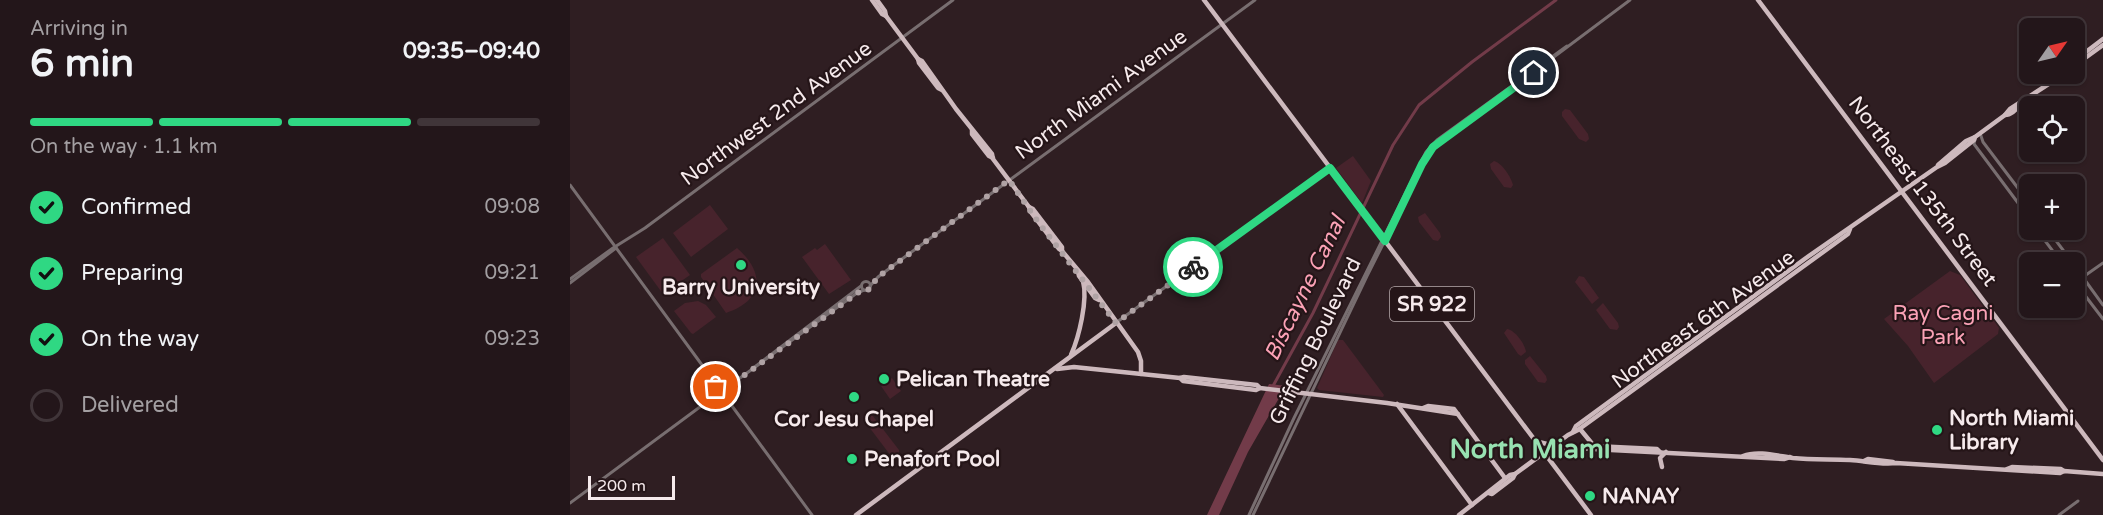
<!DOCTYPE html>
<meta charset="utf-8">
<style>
body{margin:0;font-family:"Varela Round",sans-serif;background:#2b1f23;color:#f1f3f6;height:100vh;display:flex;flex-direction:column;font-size:22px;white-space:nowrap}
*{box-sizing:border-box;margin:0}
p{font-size:20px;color:#a39fa2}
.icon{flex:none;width:33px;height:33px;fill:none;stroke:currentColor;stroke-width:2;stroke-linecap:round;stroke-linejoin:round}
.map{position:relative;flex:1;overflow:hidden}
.side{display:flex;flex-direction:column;background:#23161a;width:570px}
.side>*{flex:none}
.needle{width:39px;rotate:56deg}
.controls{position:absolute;left:1449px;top:18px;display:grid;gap:12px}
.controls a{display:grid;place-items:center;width:66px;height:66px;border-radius:9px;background:#23161a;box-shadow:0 2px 4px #0004,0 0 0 2px #403539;font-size:30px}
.scale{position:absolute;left:18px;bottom:15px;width:87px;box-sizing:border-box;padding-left:6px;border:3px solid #f6eaec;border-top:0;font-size:16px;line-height:21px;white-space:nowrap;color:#f6eaec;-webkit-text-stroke:4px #251518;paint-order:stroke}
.pin{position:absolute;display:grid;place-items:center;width:51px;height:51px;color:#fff;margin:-26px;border:3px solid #fff;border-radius:50%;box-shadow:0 2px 6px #0007}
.courier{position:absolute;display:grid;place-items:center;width:60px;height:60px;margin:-30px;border:4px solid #2fd883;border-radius:50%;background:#fff;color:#222;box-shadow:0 2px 8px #0007}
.overview em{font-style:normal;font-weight:700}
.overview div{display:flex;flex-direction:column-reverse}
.overview{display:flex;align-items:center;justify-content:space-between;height:102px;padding:0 30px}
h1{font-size:39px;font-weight:700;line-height:45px}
.bar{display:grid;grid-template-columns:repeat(4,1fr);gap:9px 6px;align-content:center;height:72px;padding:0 30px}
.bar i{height:8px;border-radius:4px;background:#403539}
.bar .selected{background:#2fd883}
.bar p{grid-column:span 4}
ol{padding:0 30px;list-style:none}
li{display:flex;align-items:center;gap:18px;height:66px}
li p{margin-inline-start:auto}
li .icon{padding:6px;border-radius:50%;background:#2fd883;color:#111;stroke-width:4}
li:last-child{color:#a39fa2}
li i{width:33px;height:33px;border:3px solid #403539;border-radius:50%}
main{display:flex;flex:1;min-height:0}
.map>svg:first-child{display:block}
</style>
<main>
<section class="side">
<div class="overview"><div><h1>6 min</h1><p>Arriving in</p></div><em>09:35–09:40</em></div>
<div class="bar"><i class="selected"></i><i class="selected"></i><i class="selected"></i><i></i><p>On the way · 1.1 km</p></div>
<ol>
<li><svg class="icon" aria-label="check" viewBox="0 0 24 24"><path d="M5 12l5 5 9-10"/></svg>Confirmed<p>09:08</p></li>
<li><svg class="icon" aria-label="check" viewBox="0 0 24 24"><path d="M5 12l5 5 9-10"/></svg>Preparing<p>09:21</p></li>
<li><svg class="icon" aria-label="check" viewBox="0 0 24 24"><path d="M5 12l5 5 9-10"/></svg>On the way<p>09:23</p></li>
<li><i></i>Delivered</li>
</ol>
</section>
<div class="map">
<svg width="1533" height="515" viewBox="0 0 1533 515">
<rect width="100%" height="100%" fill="#2f1e22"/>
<g fill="#47232c">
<path d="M995,109l5,1 18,24 1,5 -3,3 -7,-3 -17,-23v-4z"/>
<path d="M783,156l18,25 -9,22 -26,-35z"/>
<path d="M924,161c8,2 17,16 19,24l-2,3 -7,-1 -13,-18 -1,-5z"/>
<path d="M140,205l18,24 -37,28 -18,-24z"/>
<path d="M855,213l15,20 1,4 -3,4 -5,-1 -14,-18 -1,-5z"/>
<path d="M93,238l27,37 -27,19 -27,-37z"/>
<path d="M255,244l26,36 -22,14 -27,-37 13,-9 2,2z"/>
<path d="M167,248c29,25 26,53 -11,65l-25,-36v-3z"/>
<path d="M1380,271l10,4 39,53 -1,6 -64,49 -26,-37 -24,-27z"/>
<path d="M1009,276l5,1 15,21 -7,6 -17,-22z"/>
<path d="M128,301l8,4 10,12 -23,17 -2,-1 -17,-22 11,-8z"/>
<path d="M1033,303l15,20 1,4 -2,3 -7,-1 -14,-19z"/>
<path d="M937,329c8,1 18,15 19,23l-5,4 -3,-2 -14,-21z"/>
<path d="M768,340h5l41,55 -1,2 -64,-7 -2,-2z"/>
<path d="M960,356l16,20 1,4 -2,3 -7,-1 -13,-18v-4z"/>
<path d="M322,378l9,13 -11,8 -9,-13z"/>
<path d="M299,411l30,39v4l-3,3 -5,-1 -28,-37 1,-5z"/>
</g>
<path fill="#723b49" d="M699,384l17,2 -38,66 -29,63h-12z"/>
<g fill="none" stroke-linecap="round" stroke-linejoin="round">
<path stroke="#723b49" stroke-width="3" d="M703,386l40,-73 80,-168 26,-40 53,-43 84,-62"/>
<g stroke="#786e70" stroke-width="3">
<path d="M1410,133l3,9 47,62"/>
<path d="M1405,139l-1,5 56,75"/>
<path d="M0,185l143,195 8,7"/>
<path d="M1467,230l24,32"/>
<path d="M1478,230l24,32"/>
<path d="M1504,265l29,40"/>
<path d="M1513,277l20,-14"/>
<path d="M0,279l43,-31 32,-20 308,-228"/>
<path d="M1504,281l29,38"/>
<circle cx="296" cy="286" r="4.5"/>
<path d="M0,283l46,-35"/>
<path d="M300,286l8,-9 24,-18 353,-259"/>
<path d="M547,322l213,-154"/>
<path d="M182,369l109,-83"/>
<path d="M151,396l11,10 80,109"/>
<path d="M139,400l10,-12 15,-6"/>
<path d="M0,503l138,-102 16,-6 16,-17 117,-85 7,-3"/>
<path d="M679,515l45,-97 132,-266 11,-12 130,-94"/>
<path d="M683,515l114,-239 64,-127 199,-149"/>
<path d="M1489,515l19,-14"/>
</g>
<g stroke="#cdb9bd" stroke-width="4.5">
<path d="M302,0l10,14 4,2"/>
<path d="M307,0l8,11 1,5 32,43 1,4 19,25 4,2"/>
<path d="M634,0l387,515"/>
<path d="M1188,0l345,460"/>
<path d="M348,59l4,2 34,48 36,45 1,5 36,48 1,4 29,38 3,2"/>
<path d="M1504,61l29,-22"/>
<path d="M1504,66l29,-21"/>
<path d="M1475,85l2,-4 10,-7"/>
<path d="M1435,115c5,0 12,-5 14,-10"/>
<path d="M402,130v4l17,22 4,2"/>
<path d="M1368,165l28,-24 9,-4"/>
<path d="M459,207l4,2 29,38v4l26,31 50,70 3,9v13"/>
<path d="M508,272l1,4 16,22 4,2"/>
<path d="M501,355c8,-18 17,-55 12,-74"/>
<path d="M487,369l17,-2 106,11 3,3 73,9 4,-2"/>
<path d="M610,378l4,-1 73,8 3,3 127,15 71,11"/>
<path d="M827,404l75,101"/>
<path d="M853,408l5,-2 26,3 51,69"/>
<path d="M1010,429l14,17 63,3 3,3"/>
<path d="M1003,432l3,-6 230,-168 131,-91 8,-4 29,-23 1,-3 30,-22 5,-6 54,-35"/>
<path d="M965,441l12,3 9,-1"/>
<path d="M983,447l231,12 6,-2"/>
<path d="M1173,456c15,-6 35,0 50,2 19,2 38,1 57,2 16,1 30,5 46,3l164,10 4,-2 39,3"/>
<path d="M1294,461l4,-2 25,3"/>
<path d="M1092,467l-2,-9 6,-6"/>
<path d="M1437,469l5,-2 49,2 3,2"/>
<path d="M919,493l3,1 21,-16 2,-4"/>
<path d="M286,515l260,-192"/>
<path d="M889,515l51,-40 5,-1 53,-39 10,-5 270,-196 2,-5"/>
</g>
</g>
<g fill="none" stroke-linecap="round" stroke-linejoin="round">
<path stroke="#b0a3a5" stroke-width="6" stroke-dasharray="0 10.8" d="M146,387l2,8h6l11,-13 124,-90 9,-2 10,-13 131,-97 29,42 78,101 77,-56"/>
<path stroke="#2fd883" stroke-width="8" d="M623,267l137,-99 55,73 37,-77 11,-17 101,-74"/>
</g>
<g fill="#2fd883" stroke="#251518" stroke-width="2">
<circle cx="171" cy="265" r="6"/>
<circle cx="314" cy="379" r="6"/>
<circle cx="284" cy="397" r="6"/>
<circle cx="1367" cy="430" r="6"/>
<circle cx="282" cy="459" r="6"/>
<circle cx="1020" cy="496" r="6"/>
</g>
<g text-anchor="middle" stroke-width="4.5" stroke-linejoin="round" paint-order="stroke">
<rect fill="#251518" stroke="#b7aaac" stroke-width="1.5" x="820" y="287" width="84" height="34" rx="4.5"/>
<g font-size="20" font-weight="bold" fill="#f6eaec">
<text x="862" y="311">SR 922</text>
</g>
<g font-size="21" fill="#f6eaec" stroke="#251518">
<text transform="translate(531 94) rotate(-36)" y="7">North Miami Avenue</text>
<text transform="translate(206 113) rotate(-36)" y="7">Northwest 2nd Avenue</text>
<text transform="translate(1353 191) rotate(53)" y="7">Northeast 135th Street</text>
<text transform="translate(1133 319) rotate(-36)" y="7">Northeast 6th Avenue</text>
<text transform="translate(745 341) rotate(-64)" y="7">Griffing Boulevard</text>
</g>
<g font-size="21" font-weight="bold" fill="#f6eaec" stroke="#251518" text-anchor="start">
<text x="171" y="294" text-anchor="middle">Barry University</text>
<text x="326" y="386">Pelican Theatre</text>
<text x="1379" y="425">North Miami<tspan x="1379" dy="24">Library</tspan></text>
<text x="284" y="426" text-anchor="middle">Cor Jesu Chapel</text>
<text x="294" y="466">Penafort Pool</text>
<text x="1032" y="503">NANAY</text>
</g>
<g font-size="21" fill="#fba2b6" stroke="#251518">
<text x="1373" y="320">Ray Cagni<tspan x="1373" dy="24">Park</tspan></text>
</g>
<g font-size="22" font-style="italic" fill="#fca2b6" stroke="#251518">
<text transform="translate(734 288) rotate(-64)" y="8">Biscayne Canal</text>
</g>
<g font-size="27" font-weight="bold" fill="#97e1b1" stroke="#251518">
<text x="960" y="458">North Miami</text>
</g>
</g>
</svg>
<div class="controls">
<a><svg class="needle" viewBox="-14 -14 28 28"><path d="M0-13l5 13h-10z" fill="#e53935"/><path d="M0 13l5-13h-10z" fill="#a39fa2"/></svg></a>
<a><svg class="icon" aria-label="locate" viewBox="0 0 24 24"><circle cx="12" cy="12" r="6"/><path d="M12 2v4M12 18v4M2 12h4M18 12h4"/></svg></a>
<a>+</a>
<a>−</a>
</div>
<div class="scale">200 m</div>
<div class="pin" style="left:146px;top:387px;background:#ea580c"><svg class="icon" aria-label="bag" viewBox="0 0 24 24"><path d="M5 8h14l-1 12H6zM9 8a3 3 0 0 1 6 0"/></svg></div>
<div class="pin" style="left:964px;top:73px;background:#1f2937"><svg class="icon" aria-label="home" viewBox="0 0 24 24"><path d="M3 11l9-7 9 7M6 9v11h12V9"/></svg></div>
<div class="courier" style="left:623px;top:267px"><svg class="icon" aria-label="bike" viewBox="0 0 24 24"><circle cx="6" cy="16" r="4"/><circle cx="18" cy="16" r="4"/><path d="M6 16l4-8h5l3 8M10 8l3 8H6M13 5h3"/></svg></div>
</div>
</main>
